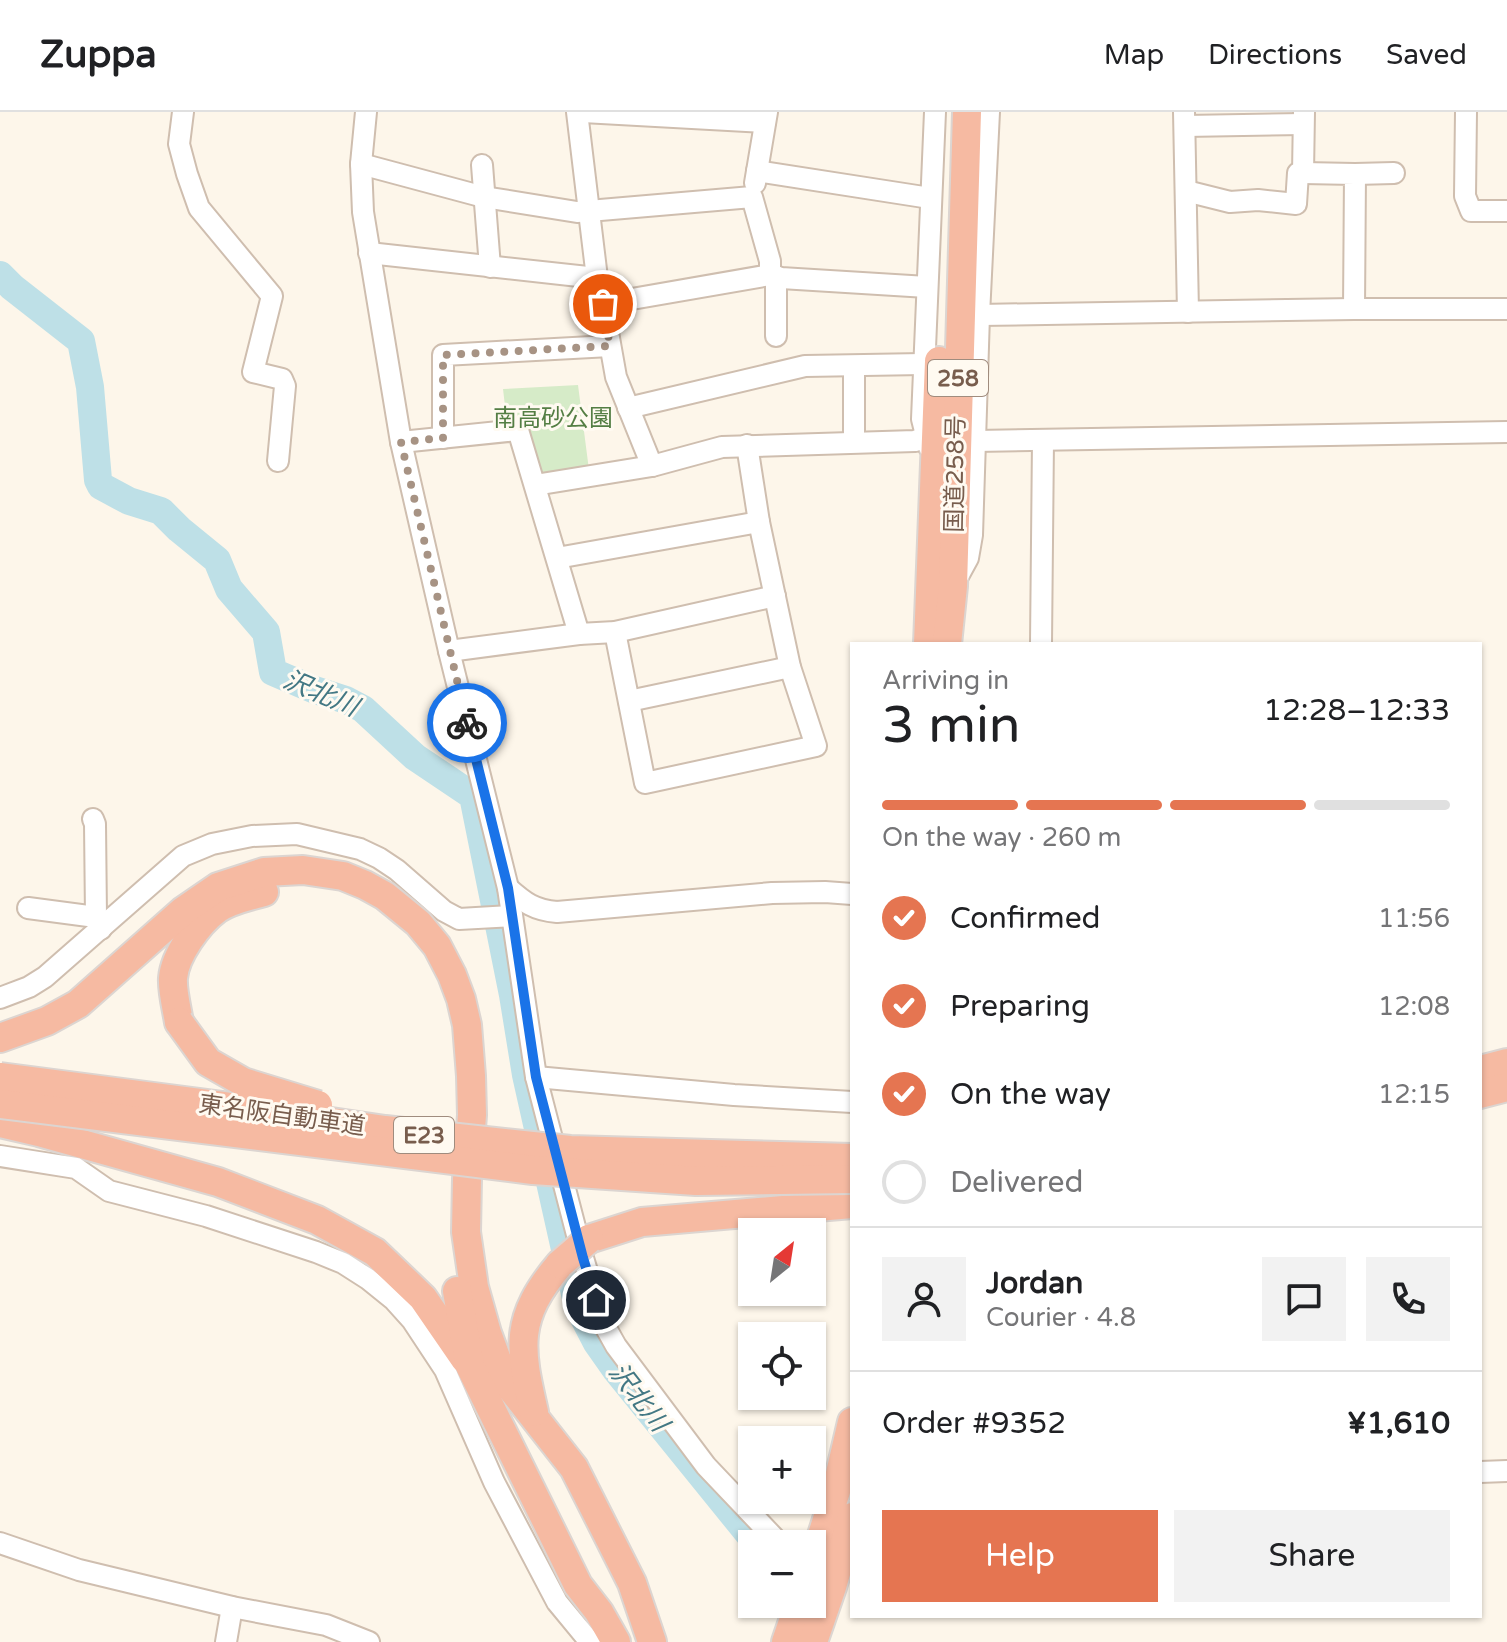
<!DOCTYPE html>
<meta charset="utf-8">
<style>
body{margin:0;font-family:"Varela Round","Noto Sans JP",sans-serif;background:#f2f2f2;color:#202124;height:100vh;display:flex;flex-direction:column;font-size:30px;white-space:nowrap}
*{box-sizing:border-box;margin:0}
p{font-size:26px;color:#757577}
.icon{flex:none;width:44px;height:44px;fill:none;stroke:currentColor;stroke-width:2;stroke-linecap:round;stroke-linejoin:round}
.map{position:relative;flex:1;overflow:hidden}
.panel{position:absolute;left:850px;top:530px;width:632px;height:976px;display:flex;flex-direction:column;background:#fff;border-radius:0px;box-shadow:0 2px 6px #0004}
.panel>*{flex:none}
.needle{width:52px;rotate:30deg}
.buttons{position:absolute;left:738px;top:1106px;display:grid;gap:16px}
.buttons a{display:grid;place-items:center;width:88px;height:88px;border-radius:0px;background:#fff;box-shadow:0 2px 6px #0004;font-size:40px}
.pin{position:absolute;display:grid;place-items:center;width:68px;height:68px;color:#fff;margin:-34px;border:4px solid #fff;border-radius:50%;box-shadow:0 2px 8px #0007}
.courier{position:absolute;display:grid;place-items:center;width:80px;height:80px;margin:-40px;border:6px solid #1a73e8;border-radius:50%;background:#fff;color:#222;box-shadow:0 2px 10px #0007}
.summary em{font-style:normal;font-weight:600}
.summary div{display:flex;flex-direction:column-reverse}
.summary{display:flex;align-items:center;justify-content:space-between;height:136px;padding:0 32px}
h1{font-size:52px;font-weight:600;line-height:60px}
.bar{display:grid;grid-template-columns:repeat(4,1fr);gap:12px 8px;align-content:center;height:96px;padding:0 32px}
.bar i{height:10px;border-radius:6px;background:#e0e0e0}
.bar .active{background:#e57551}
.bar p{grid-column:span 4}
.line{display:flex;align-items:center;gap:20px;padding:0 32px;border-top:2px solid #e0e0e0}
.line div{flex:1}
.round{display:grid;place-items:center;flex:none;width:84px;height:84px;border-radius:0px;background:#f2f2f2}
ol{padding:0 32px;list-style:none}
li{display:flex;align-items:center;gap:24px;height:88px}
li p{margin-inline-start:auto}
li .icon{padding:8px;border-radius:50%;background:#e57551;color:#fff;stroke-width:4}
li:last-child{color:#757577}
li i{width:44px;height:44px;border:4px solid #e0e0e0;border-radius:50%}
.button{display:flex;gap:16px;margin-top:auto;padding:16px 32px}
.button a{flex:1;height:92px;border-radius:0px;background:#e57551;color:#fff;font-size:32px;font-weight:600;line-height:92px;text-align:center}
.button a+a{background:#f2f2f2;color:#202124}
header{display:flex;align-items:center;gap:48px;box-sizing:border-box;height:112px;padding:0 40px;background:#fff;border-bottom:2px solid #e0e0e0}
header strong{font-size:38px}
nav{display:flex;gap:44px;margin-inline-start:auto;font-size:28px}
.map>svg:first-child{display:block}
</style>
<header>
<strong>Zuppa</strong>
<nav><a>Map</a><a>Directions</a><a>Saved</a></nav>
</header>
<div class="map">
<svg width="1507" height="1530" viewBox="0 0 1507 1530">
<rect width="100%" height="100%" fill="#fdf6ea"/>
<path fill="#d6ebc8" d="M578,273l11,85 -39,7 -12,-7 -15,-48 -16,1 -4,-34z"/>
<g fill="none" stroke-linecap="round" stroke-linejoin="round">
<path stroke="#bee0e7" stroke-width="28" d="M0,163l12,12 69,54 9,46 8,93 3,6 28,15 32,10 18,18 38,31 12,29 37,43 7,40 42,18 31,10 17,9 52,48 58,39 40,199 13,80 49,219 9,24 13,25 19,27 141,174"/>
<g stroke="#cfbeaf" stroke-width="24">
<g id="minor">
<path d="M183,0l-4,32 8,30 12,34 73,88 -19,76 29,7 3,7 -7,75"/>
<path d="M366,0l-5,52 2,48 38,230 48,209 59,237 28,189 47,181 19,63 14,25 90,120 74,78"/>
<path d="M577,0l20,166 6,26 13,73 36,89"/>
<path d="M583,0l182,10"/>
<path d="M1184,0l4,200"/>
<path d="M1466,0l-1,84 6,15h36"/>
<path d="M1185,14l118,-2"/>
<path d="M361,52l123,33 93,15 175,-15 18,64v14l-167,29"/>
<path d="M482,53l8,102"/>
<path d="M757,59l173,27"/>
<path d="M1303,61l52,1 -1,135"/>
<path d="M1355,62l39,-1"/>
<path d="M755,71l12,-71"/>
<path d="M1186,79l44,11 28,-2 38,4 2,-31h5l1,-61"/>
<path d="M369,141l228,25"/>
<path d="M770,163l11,3 146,9"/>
<path d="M776,164v60"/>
<path d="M979,203l375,-6h153"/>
<path d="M854,254v76"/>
<path d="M628,296l177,-42 118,-2"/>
<path d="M443,326v-83l167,-9"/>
<path d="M976,329l531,-9"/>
<path d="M401,330l117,-12 61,204"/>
<path d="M929,335l-7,-28 13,-307"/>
<path d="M535,373l117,-19 70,-19 193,-6 11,-4"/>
<path d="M557,446l202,-36"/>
<path d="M956,468l12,-22 4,-23 7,-220 10,-203"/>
<path d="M615,520l30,151 171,-37 -26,-79 -31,-145 -12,-77"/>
<path d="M1041,532l2,-204"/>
<path d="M449,539l130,-17 36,-2 160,-36"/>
<path d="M629,589l161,-34"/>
<path d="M93,707l2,5 1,93 5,12"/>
<path d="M508,776c17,15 26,22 49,24l215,-19 53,-1 27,2"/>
<path d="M28,796l68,9"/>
<path d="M0,886l29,-11 16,-10 138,-121 29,-12 40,-8 45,-2 63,15 19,9 18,12 47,41 15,8 53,-3"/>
<path d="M536,965l198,18 118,7"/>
<path d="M0,1044l76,12 33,23 97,25 110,36 27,11 25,16 26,21 18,20 33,50 49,112 63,120 33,40"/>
<path d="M1480,1360l27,-1"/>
<path d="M0,1431l79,27 153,37 94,18 43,17"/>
<path d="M226,1530l6,-35"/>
</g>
</g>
<g stroke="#dcd5d1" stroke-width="32">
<g id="highway">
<path d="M928,532l11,-283"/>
<path d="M947,532l6,-58 14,-474"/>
<path d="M179,910c-2,-12 -7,-32 -6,-44 2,-23 25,-55 44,-69 13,-9 32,-13 47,-17"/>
<path d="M0,926l47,-17 31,-17 105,-93 35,-24 46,-15 39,-2 40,6 22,9 20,11 33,27 19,23 15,29 9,24 6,26 4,51 1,39 -5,64 -1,53 8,55 13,46 17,46 70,89 58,115 20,59"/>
<path d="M1480,958l27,-7"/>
<path d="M1480,982l27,-7"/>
<path d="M0,1011l39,9 179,50 99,38 58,32 48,46 42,61"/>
<path d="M589,1127l53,-17 210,-18"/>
<path d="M457,1179l13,75 108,219 21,27 17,30"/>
<path d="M534,1300c-15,-65 -20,-94 26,-148"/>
<path d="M812,1455l24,-76 16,-69"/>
<path d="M786,1530l13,-38"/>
<path d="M813,1530l19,-55 20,-70"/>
</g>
</g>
<use href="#minor" stroke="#fff" stroke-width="20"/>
<use href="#highway" stroke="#f6baa2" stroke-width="28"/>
<g stroke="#dcd5d1" stroke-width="32" stroke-linecap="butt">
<g id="highway-bridge">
<path d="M179,910l29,40 35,20 75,23"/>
<path d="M0,965l223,29 162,24 185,20 282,8"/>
<path d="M0,992l533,66 163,11 156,-2"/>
<path d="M560,1152l29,-25"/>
</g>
</g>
<use href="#highway-bridge" stroke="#f6baa2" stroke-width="28"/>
</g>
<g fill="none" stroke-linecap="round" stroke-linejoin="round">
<path stroke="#a79384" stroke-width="8" stroke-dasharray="0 14.4" d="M467,611l-66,-281 42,-4v-83l167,-9 -7,-42"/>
<path stroke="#1a73e8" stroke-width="10" d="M467,611l41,165 28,189 47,181 13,42"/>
</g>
<g text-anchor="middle" stroke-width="6" stroke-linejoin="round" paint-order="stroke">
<g fill="#fffaf1" stroke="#a08c7e" stroke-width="2">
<rect x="928" y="248" width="60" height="36" rx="6"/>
<rect x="394" y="1005" width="60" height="36" rx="6"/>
</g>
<g font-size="22" font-weight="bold" fill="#785d4d">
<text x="958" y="274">258</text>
<text x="424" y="1031">E23</text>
</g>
<g font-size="24" fill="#547e44" stroke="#fffaf1">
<text x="553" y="314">南高砂公園</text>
</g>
<g font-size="24" fill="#785d4d" stroke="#fffaf1">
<text transform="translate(955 362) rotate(-89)" y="8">国道258号</text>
<text transform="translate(282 1003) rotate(8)" y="8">東名阪自動車道</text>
</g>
<g font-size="26" font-style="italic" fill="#437884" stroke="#fffaf1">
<text transform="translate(321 581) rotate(23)" y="9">沢北川</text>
<text transform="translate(639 1285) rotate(52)" y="9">沢北川</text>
</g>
</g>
</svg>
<div class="buttons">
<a><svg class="needle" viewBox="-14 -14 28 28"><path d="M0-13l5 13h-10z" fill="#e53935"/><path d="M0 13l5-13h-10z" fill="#757577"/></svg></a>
<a><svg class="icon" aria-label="locate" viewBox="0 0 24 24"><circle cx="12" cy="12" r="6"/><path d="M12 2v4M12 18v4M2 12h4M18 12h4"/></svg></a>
<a>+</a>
<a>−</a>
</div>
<div class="pin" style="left:603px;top:192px;background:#ea580c"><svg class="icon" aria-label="bag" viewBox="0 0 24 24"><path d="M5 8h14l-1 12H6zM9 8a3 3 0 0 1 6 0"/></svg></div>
<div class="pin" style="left:596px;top:1188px;background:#1f2937"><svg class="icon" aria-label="home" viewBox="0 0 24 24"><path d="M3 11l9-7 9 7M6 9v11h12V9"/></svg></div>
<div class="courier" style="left:467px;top:611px"><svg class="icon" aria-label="bike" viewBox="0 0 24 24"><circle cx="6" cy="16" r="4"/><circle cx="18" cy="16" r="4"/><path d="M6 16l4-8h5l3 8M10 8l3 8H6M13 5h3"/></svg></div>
<section class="panel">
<div class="summary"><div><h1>3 min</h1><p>Arriving in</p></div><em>12:28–12:33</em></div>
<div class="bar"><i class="active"></i><i class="active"></i><i class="active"></i><i></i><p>On the way · 260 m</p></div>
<ol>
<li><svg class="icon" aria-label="check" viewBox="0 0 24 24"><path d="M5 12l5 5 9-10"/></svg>Confirmed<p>11:56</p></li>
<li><svg class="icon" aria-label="check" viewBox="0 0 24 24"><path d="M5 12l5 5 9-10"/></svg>Preparing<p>12:08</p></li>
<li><svg class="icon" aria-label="check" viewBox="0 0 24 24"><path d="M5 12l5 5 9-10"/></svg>On the way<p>12:15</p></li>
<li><i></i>Delivered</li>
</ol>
<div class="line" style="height:144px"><a class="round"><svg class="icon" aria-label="person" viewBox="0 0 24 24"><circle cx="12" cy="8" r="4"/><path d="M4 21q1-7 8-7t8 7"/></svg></a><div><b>Jordan</b><p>Courier · 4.8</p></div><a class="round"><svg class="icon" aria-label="chat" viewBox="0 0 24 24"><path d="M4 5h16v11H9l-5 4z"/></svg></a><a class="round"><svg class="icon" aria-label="phone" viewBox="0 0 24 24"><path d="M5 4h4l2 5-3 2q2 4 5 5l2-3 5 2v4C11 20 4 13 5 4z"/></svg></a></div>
<div class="line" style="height:104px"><div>Order #9352</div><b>¥1,610</b></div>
<div class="button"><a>Help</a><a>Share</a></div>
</section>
</div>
